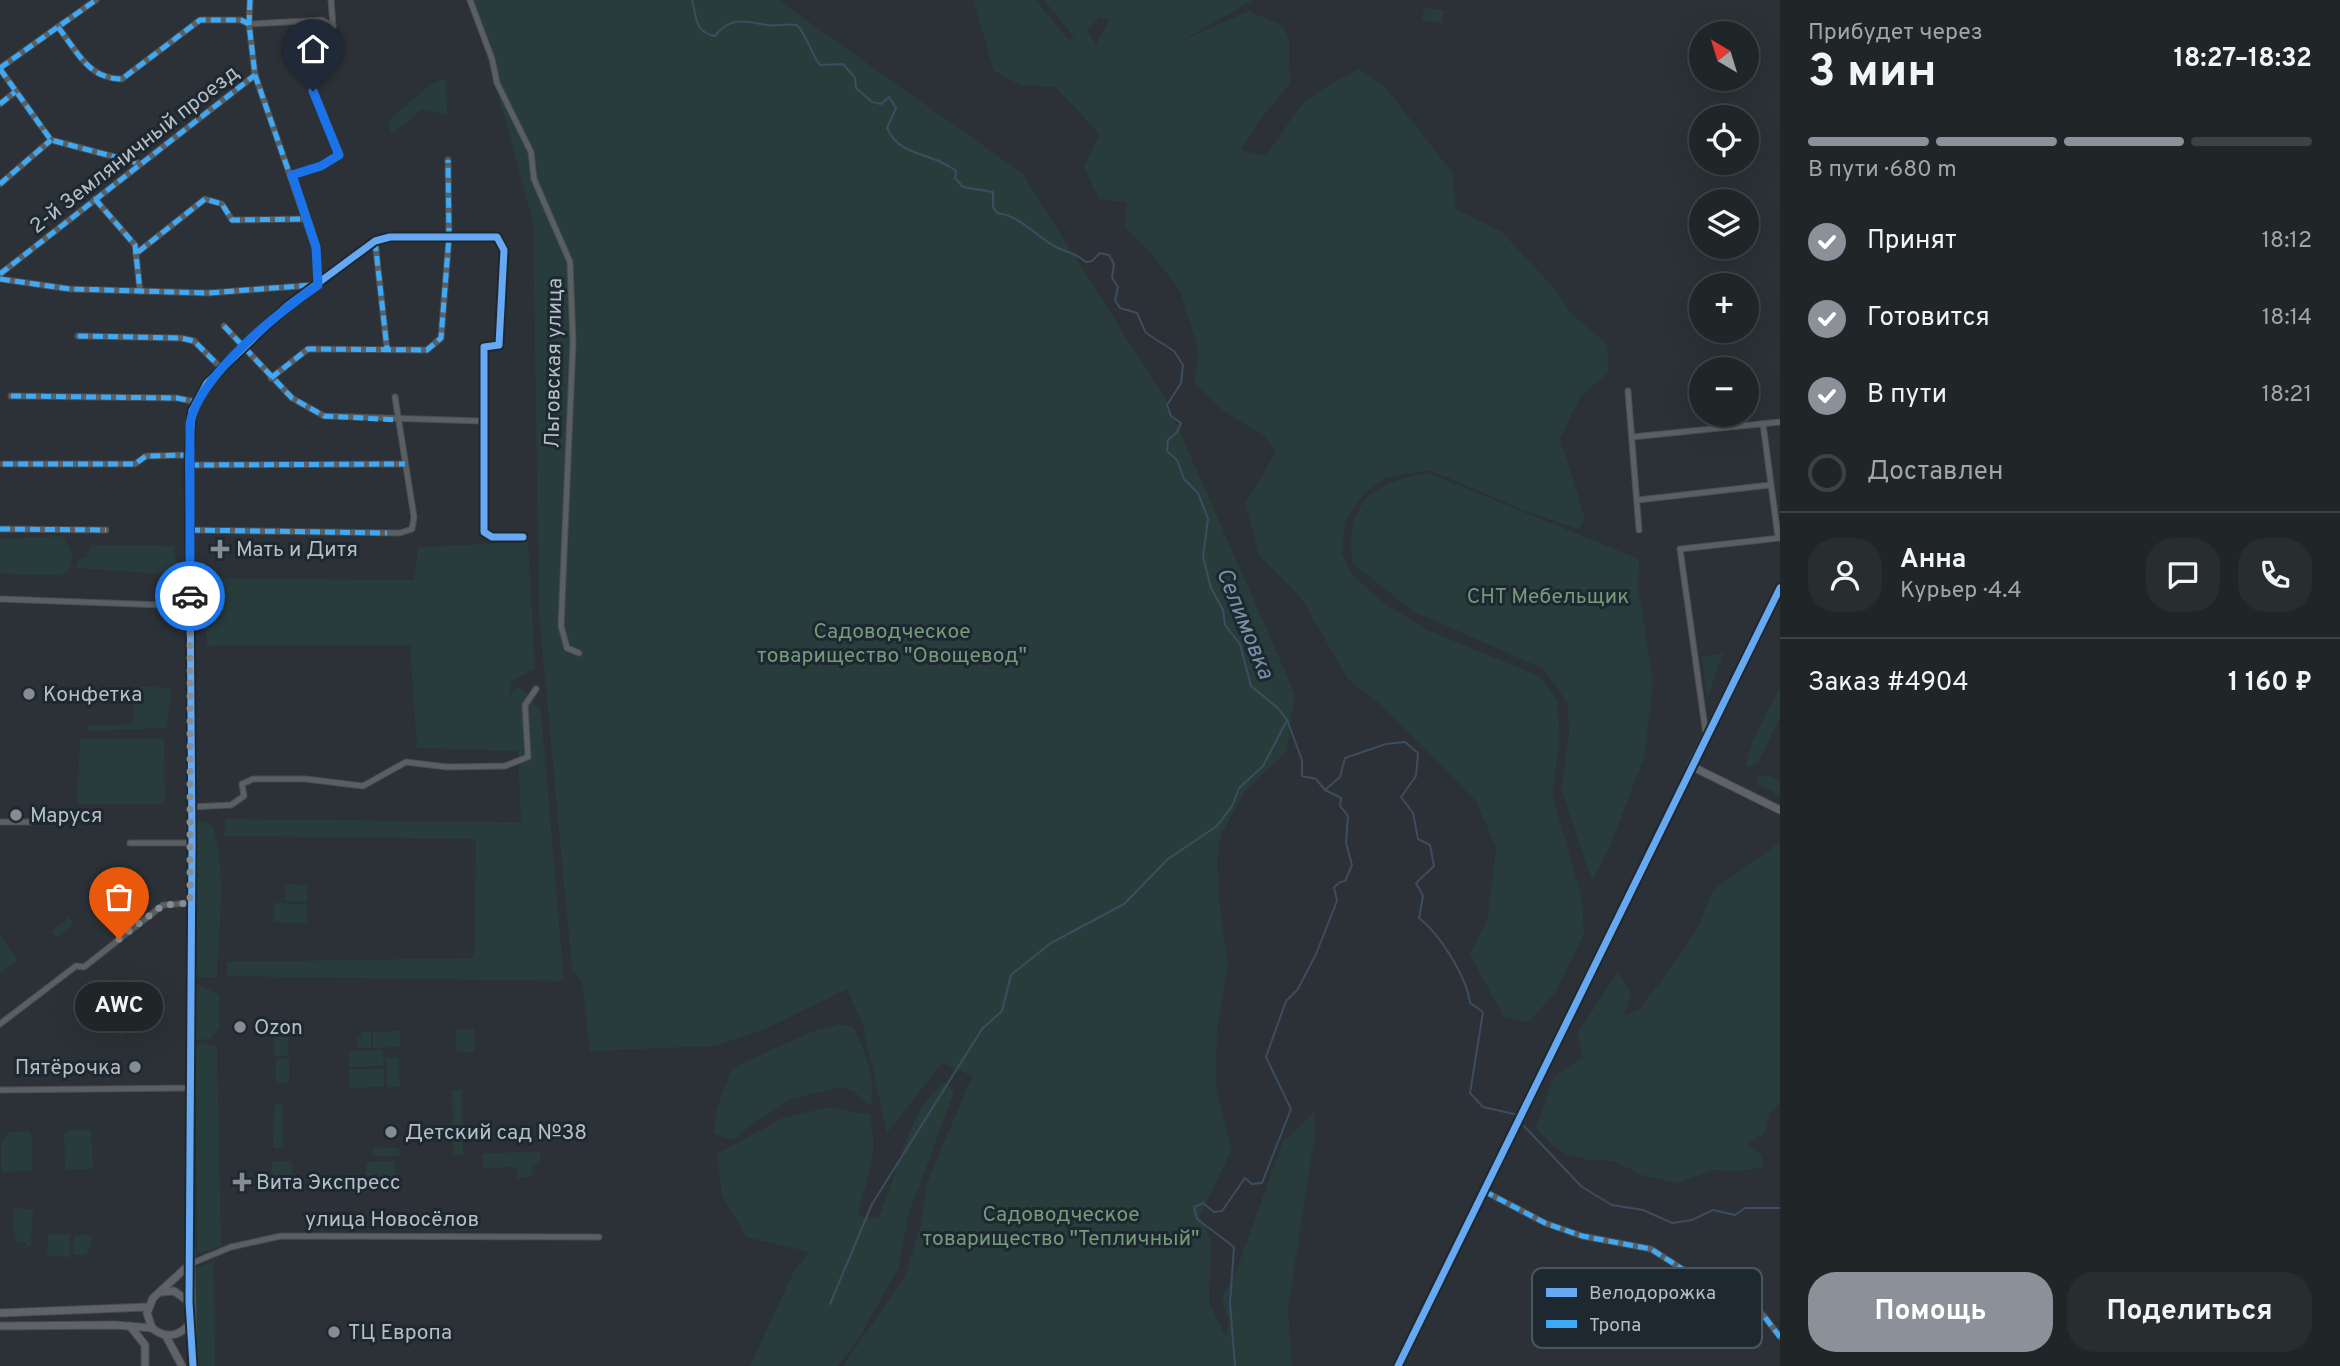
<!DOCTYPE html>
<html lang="ru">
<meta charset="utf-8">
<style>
body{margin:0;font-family:Overpass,sans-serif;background:#282d30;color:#f1f3f6;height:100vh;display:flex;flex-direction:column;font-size:26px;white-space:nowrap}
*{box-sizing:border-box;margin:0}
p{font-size:23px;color:#a2a5a8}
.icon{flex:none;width:38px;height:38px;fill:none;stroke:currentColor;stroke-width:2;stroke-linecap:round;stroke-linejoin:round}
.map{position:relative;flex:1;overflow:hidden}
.panel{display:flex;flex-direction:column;background:#202528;width:560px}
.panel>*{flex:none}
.needle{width:46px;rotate:322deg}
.controls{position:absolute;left:1689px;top:21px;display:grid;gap:14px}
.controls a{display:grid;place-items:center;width:70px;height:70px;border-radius:50%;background:#202528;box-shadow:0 7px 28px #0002,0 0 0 2px #3d4245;font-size:35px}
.pin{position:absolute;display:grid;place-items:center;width:60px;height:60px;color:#fff;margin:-72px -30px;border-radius:50% 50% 50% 0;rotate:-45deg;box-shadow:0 0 7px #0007}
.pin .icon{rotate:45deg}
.courier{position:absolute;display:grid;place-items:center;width:70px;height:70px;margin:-35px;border:5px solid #1a73e8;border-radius:50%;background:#fff;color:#222;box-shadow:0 2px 9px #0007}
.bubble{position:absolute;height:49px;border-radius:24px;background:#202528;box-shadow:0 7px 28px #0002,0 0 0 2px #3d4245;font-size:23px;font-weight:700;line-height:49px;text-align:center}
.head em{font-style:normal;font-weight:700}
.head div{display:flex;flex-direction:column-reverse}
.head{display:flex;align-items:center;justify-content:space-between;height:119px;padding:0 28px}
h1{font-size:46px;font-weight:700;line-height:52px}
.bar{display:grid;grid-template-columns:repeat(4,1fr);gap:10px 7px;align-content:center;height:84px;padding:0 28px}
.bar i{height:9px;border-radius:5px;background:#3d4245}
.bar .selected{background:#8c9099}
.bar p{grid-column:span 4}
.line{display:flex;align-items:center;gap:18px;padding:0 28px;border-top:2px solid #3d4245}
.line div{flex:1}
.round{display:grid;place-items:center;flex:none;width:74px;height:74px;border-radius:28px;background:#282d30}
ol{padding:0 28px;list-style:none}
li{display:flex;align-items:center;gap:21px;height:77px}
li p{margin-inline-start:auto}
li .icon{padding:7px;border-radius:50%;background:#8c9099;color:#fff;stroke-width:4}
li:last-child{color:#a2a5a8}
li i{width:38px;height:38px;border:4px solid #3d4245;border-radius:50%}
.button{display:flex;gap:14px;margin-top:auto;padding:14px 28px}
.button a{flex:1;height:80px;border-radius:28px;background:#8c9099;color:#fff;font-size:28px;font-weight:700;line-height:80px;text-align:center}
.button a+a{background:#282d30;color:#f1f3f6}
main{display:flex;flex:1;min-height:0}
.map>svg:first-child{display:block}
</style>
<main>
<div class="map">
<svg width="1780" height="1366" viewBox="0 0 1780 1366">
<rect width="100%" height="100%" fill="#2b3136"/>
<g fill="#293c3c" fill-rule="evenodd">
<path d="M473,0h305l244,173 144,227 129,294 -9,58 -41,39 -24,43 -4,25 2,41 9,64 -11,65 -1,60 16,60 -32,67 11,25 -2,61 17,35 3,-16 -7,-23 15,-29 46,-127 31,-31v29l-26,169 4,57h-449l61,-88 16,-49 7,-46 45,-107 -30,-13 -55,70 -25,-111 -15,-33 -84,41 -48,16 -125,5 -8,-70 -10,-11 -33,-356 -6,-391z"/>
<path d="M973,0h62l34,40 5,-3 -30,-37h209l-72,41 68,-30 34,15 6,13 1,44 -31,38 -18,29 23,6c13,-13 20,-27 30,-41 16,-22 42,-34 65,-46l26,18 67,85 4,37 46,23 51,55 19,27 35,30 2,28 -29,25 -20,42 25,79 -6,11 -51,-17 -98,-42 -43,7 -23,17 -19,27 -3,32 8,19 31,29 46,29 112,46 18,24 3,37 -8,57 30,104 2,36 -29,59 -27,30 -25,-7 -33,-62 17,-34 9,-72 -20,-47 -96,-97 -32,-25 -47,-81 -42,-43 -14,-51 31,-52 -12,-16 -42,-26 -28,-28 5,-31 -19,-60 -26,-34 -29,-29 1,-26 -27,-3 -15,-32 16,-33 -45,-47 -35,-2 -26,-14zM1100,17l9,3 -13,24 -9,-14z"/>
<path d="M1424,8l20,2 -2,13 -20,-3z"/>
<path d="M446,78l1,37 -25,-6 -31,26 -3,-14 43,-37z"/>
<path d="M1428,473l211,86 -1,27 15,94 -8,75 -37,96 -16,30 -31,-93 8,-54 -1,-30 -24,-35 -131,-58 -61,-48c-6,-62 20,-80 76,-90z"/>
<path d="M62,536l11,18 -4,16 -9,5 -60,-1v-35z"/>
<path d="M528,542l7,127 -24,12 -2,15 10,-10 22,24 23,271 -337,-5v-14l247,-4 2,-119 -252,-3 1,-17 296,3 -3,-71 -101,-3 -7,-103 -203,1 -4,-68 211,2 4,-33z"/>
<path d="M91,545l82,1 7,29 -105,-7 4,-9 7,-1z"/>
<path d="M1723,653l-16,47 -5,-43z"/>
<path d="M134,686l37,2 -4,40 -80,3 1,-5 45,-2z"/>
<path d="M1780,688v29l-22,46 -11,5c-3,-18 24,-62 33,-80z"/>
<path d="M164,738l1,66h-88l3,-65z"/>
<path d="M1758,776h12l10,4v15l-22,-11z"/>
<path d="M194,820l18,5c16,47 6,105 5,153l-22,-1z"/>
<path d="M1780,842v261l-10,10 -5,20 -18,11 15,11 1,12 -22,4 -29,-1 -36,13 -34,-8 -29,-14 -24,-1 -20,-5 -12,-6 -21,-21 18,-52 29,-19 -6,-23 41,-62 13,22 -7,21 16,-6 31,-41 27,-40 15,-38z"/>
<path d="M285,884l22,1v17l-22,-1z"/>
<path d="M274,903l33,1v19l-33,-1z"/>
<path d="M69,917l5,7 -18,14 -5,-6z"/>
<path d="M0,935l18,25 -18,14z"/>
<path d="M195,983l24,12v33l-8,11 -15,1z"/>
<path d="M113,1020l27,1 -21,16v-7l-9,-3z"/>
<path d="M839,1024l14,3c12,24 23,51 18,79l-18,-15 -12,-4 -50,12 -41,26 -16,15 -20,-6 2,-23 16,-43 77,-35z"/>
<path d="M274,1025h15l-1,31h-14z"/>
<path d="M456,1029h18v24l-18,-2z"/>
<path d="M400,1031v16l-27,1v-16z"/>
<path d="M361,1032h10v16h-14l-1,-10h5z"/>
<path d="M203,1043l14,3 4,200 -24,8 -2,-210z"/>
<path d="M383,1050l1,16 -34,1 -1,-16z"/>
<path d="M386,1058h13l1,29h-13z"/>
<rect x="276" y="1059" width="13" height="24"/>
<path d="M348,1069h36v18l-35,1z"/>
<path d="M945,1082l9,10 -45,121 -11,56 -38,67 -22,30h-88l45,-97 15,-17 -64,-15 -24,-42 -5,-41 66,-36 46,-11 41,8c9,45 -3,60 -13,101l21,2c20,-40 29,-110 67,-136z"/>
<path d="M452,1090h10l1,65h-10z"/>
<path d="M274,1104h9v44h-10z"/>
<path d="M68,1130h23l2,39 -28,1 -1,-36z"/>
<path d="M10,1132h19l3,4v33l-3,2 -25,1 -3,-3v-26z"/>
<path d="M373,1147l26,1v8h-26z"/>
<path d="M540,1152v8l-7,7 -1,10 -15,1 -1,-11 -33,1v-15z"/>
<path d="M272,1161h20l1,17h-22z"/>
<path d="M395,1161v15h-29v-14z"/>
<path d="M13,1208l20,1 -2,37h-4l-1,-4h-9l-3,-5z"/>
<path d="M48,1234h22v23l-23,-1z"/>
<path d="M74,1235h18l-1,13 -6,7h-12z"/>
<path d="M214,1261l1,105h-20l1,-98z"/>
</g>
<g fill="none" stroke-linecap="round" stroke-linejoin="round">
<g stroke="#3b4d5f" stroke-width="2">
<path d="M692,0c5,15 1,32 23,36 15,-20 30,-15 52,-11 9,2 20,-2 30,0 11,12 13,27 23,40l23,-1 12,14 1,10 16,14 9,2 8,-7 7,11 -9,20c13,30 46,24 69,43l-1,7 8,9 30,5v15l4,6c24,3 38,23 59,34 12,6 20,6 30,15l6,-1 8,-8 9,2 5,9 -2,14 6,9 -3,13 5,8 17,5 9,20 28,18 9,14 -2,18 -14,22 4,11 10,7 -4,9 -9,8 -1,11 10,9 7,19 14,14 10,26 -5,38 8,31 12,22 2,15 15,19 11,42 27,22 9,12 15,40v16l14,3 9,11 16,8 -1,8 8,10 -2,27 6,22 -7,16 -5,1 -6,5 3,14 -21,53 -18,35 -12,12 -20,56 25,52 -29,74 -10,1 -7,-6 -23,33 -8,1 -11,-9 -9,4 3,12 37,28 -4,56 5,63"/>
<path d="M1325,790l15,-13 5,-19 41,-14 19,-2 13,11 -2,23 -15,21 12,16 5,26 12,6 4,21 -18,17 7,13 -4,22c20,15 48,59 51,85l13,9 -13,81 13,14 31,7"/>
<path d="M1524,1126l58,61 30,18 31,5 29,13 20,-3 21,-10 22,5 10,-7h35"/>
<path d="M830,1304l42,-100 110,-175 20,-18 9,-36 40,-32 73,-39 44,-45 49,-33 15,-20 7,-18 24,-22 23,-44"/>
</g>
<g stroke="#484d51" stroke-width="7">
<g id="street">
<path d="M250,0l-1,24 6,51 60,172 4,38"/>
<path d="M331,0l2,26"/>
<path d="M470,0l22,59 5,24 34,69 3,27 36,83 3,80 -12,284 6,22 12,5"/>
<path d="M58,27c19,24 30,52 64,52l78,-59h41l8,4 73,-4 11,6"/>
<path d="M0,68l96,-68"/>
<path d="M0,69l51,71 87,23"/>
<path d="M0,104l15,-12"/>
<path d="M292,175l29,-9 18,-11 -26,-64"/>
<path d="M0,184l51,-44"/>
<path d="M95,199l40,46 5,46"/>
<path d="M375,241l12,108"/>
<path d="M138,252l67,-53 17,5 10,16 73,-1"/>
<path d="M0,274l255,-199"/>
<path d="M0,279l70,10 138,4 107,-8"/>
<path d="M224,326l68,72 32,18 157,5"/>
<path d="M78,336l103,2 13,3 28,28"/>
<path d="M271,378l37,-29 119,1 14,-12 8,-101 -1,-77"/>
<path d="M1628,391l11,139"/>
<path d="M11,396l166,2 19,4"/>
<path d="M1763,424l15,113"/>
<path d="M1632,437l148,-15"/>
<path d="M3,464h132l11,-8 43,-1"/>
<path d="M189,465l216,-1"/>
<path d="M1638,500l132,-15"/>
<path d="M0,529l106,1"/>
<path d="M190,530l210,3 12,-4 2,-12 -19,-120"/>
<path d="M0,599l190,7"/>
<path d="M1706,735l-26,-186 100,-11"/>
<path d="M190,807l41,-2 13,-9 -2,-12 11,-5h53l57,7 43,-24 41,5 58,-1 23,-9 -3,-52 11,-16"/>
<path d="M0,822h30"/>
<path d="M130,843h62"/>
<path d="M0,1024l76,-58 8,1 79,-62 27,-2"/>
<path d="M0,1090l189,-2"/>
<path d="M189,1162l3,-319 -3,-388 3,-44 15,-28 80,-77 88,-65 15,-4h107l7,13 -5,95 -15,2v185l8,5h31"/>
<path d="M1484,1191l61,32 37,13 69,13 53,34 27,3 33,30 16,21"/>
<path d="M190,1264l41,-17 50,-11 318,1"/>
<path d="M1398,1366l293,-600"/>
</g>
</g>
<g stroke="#484d51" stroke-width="9">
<g id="secondary">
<path d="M1780,588l-89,178 89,44"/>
<path d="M189,1162l4,204"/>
<path d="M189,1265l-36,33 -6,15 5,15c13,11 28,9 38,-5"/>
<path d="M162,1292l12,-1 14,10"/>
<path d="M0,1313l148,-6"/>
<path d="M0,1326l115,-1 37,3"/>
<path d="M130,1326l15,19v21"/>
<path d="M166,1336l16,30"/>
</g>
</g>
<use href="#street" stroke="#5a5f64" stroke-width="5"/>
<use href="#secondary" stroke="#5f6368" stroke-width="7"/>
<g stroke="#3fa9f5" stroke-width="5" stroke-dasharray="10 5" stroke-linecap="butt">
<path d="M250,0l-1,24 6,51 60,172 4,38"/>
<path d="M58,27c19,24 30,52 64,52l78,-59h41l8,4"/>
<path d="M0,68l96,-68"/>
<path d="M0,69l51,71 87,23"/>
<path d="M0,104l15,-12"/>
<path d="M292,175l29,-9 18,-11 -26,-64"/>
<path d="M0,184l51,-44"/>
<path d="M95,199l40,46 5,46"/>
<path d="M375,241l12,108"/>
<path d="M138,252l67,-53 17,5 10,16 73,-1"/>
<path d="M0,274l255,-199"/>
<path d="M0,279l70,10 138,4 104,-8"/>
<path d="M224,326l68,72 32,18 74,4"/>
<path d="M78,336l103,2 13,3 28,28"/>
<path d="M271,378l37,-29 119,1 14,-12 8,-101 -1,-77"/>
<path d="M11,396l166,2 19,4"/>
<path d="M3,464h132l11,-8 43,-1"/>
<path d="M189,465l216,-1"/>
<path d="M0,529l106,1"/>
<path d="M190,530l197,3"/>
<path d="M1484,1191l61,32 37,13 69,13 53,34 27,3 33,30 16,21"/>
</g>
<g stroke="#1e2830" stroke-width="11">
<g id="cycleway">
<path d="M193,1366l-4,-64 3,-459 -3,-388 3,-44 15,-28 80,-77 88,-65 15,-4h107l7,13 -5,95 -15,2v185l8,5h31"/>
<path d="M1398,1366l382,-778"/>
</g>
</g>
<use href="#cycleway" stroke="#66a8f1" stroke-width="7"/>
</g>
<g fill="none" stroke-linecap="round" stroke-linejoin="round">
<path stroke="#858d94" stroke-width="7" stroke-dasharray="0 12.6" d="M119,939l44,-34 27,-2v-307"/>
<path stroke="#1a73e8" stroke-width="9" d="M190,596v-172c8,-48 89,-112 128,-139l-2,-38 -24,-72 29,-9 18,-11 -26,-64"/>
</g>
<g fill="#858d94" stroke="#1e2830" stroke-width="2.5">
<path d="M216.5 538.5h7v7h7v7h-7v7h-7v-7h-7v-7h7z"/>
<circle cx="29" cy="694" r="7"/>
<circle cx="16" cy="815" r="7"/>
<circle cx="240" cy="1027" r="7"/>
<circle cx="135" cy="1067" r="7"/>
<circle cx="391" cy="1132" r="7"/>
<path d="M238.5 1171.5h7v7h7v7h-7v7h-7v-7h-7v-7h7z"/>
<circle cx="334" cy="1332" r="7"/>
</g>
<g text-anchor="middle" stroke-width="6" stroke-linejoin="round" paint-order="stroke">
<g font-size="21" fill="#b5bec7" stroke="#1e2830">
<text transform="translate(134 149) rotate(-38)" y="7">2-й Земляничный проезд</text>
<text transform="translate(553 363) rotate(-89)" y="7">Льговская улица</text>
<text x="392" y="1226">улица Новосёлов</text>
</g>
<g font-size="21" fill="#b5bec7" stroke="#1e2830" text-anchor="start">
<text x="236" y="556">Мать и Дитя</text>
<text x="43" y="701">Конфетка</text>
<text x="30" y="822">Маруся</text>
<text x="254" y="1034">Ozon</text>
<text x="121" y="1074" text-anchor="end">Пятёрочка</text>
<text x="405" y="1139">Детский сад №38</text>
<text x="256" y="1189">Вита Экспресс</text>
<text x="348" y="1339">ТЦ Европа</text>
</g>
<g font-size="21" fill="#759b7a" stroke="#1e2830">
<text x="1548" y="603">СНТ Мебельщик</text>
<text x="892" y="638">Садоводческое<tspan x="892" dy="24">товарищество "Овощевод"</tspan></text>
<text x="1061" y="1221">Садоводческое<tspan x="1061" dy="24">товарищество "Тепличный"</tspan></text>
</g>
<g font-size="23" font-style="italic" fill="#7891a8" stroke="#1e2830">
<text transform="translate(1246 623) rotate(68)" y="8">Селимовка</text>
</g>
</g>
<rect x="1532" y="1268" width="230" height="80" rx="10" fill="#1e2830" stroke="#4b555d" stroke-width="2"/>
<rect x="1546" y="1288" width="31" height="9" fill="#66a8f1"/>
<rect x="1546" y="1320" width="31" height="8" fill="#3fa9f5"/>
<g font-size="19" fill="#b5bec7">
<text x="1589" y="1299">Велодорожка</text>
<text x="1589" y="1331">Тропа</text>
</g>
</svg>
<div class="controls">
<a><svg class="needle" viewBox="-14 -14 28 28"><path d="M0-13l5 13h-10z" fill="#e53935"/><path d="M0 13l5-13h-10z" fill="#a2a5a8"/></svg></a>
<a><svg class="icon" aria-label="locate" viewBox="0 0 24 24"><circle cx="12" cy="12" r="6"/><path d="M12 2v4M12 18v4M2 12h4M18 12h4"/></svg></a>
<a><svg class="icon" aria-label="layers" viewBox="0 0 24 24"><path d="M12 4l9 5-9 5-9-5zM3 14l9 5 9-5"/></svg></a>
<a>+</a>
<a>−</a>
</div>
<div class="pin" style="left:119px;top:939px;background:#ea580c"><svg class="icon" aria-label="bag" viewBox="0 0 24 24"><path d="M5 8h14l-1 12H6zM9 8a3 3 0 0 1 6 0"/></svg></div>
<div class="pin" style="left:313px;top:91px;background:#1f2937"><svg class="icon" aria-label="home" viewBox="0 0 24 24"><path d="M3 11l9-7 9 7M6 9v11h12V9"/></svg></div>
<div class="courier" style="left:190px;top:596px"><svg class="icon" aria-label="car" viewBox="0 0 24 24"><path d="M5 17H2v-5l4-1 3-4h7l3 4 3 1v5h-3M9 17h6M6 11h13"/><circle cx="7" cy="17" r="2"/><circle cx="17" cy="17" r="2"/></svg></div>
<div class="bubble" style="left:75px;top:982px;width:88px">AWC</div>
</div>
<section class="panel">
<div class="head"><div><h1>3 мин</h1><p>Прибудет через</p></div><em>18:27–18:32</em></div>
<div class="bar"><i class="selected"></i><i class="selected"></i><i class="selected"></i><i></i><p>В пути · 680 m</p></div>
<ol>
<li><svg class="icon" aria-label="check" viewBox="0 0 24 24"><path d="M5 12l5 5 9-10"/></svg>Принят<p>18:12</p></li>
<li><svg class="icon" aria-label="check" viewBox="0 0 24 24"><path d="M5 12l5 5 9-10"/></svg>Готовится<p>18:14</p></li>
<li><svg class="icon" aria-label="check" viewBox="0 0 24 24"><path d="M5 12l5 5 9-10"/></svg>В пути<p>18:21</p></li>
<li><i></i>Доставлен</li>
</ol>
<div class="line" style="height:126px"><a class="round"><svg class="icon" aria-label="person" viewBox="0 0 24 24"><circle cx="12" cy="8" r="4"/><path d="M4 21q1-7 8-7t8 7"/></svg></a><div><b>Анна</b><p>Курьер · 4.4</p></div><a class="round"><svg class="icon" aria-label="chat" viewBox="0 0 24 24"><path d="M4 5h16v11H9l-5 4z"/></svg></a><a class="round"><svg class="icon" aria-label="phone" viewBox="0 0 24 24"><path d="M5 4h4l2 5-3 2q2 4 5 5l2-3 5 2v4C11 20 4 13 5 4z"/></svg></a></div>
<div class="line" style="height:91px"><div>Заказ #4904</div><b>1 160 ₽</b></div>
<div class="button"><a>Помощь</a><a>Поделиться</a></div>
</section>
</main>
